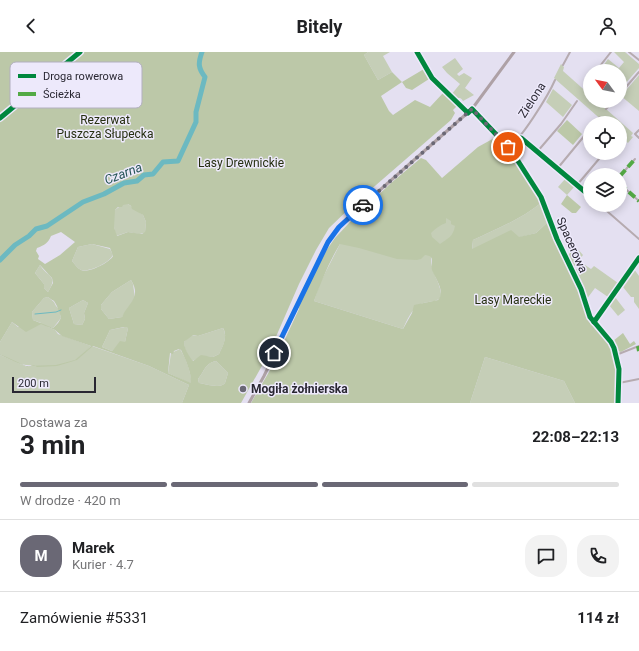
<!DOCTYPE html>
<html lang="pl">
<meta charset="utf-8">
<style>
body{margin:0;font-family:Roboto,sans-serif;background:#f2f2f2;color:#202124;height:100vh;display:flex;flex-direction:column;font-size:15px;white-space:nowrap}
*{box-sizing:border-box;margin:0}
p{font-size:13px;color:#757577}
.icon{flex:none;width:22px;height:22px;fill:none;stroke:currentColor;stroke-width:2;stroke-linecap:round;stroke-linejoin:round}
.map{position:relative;height:351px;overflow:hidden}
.drawer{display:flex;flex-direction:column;background:#fff;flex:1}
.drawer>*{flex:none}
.needle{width:26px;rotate:302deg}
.fabs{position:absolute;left:583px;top:12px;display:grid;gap:8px}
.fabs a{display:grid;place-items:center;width:44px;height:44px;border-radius:50%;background:#fff;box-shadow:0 2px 10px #0003;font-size:20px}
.scale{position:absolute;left:12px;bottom:10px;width:84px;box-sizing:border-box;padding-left:4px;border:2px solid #292732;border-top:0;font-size:11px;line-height:14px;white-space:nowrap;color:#292732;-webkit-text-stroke:3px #ede9fb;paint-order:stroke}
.pin{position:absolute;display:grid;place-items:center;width:34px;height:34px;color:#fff;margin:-17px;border:2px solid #fff;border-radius:50%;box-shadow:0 1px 4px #0007}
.courier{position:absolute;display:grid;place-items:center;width:40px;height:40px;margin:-20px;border:3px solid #1a73e8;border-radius:50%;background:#fff;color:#222;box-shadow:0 1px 5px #0007}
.headline em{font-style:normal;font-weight:700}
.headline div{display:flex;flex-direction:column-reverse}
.headline{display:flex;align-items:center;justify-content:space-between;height:68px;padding:0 20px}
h1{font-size:26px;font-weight:700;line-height:30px}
.bar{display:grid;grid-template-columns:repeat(4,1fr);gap:6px 4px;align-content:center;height:48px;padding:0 20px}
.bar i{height:5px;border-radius:3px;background:#e0e0e0}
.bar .active{background:#6a6875}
.bar p{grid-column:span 4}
.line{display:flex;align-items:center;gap:10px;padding:0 20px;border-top:1px solid #e0e0e0}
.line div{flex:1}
.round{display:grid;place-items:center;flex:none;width:42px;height:42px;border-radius:16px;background:#f2f2f2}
header{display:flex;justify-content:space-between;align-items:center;height:52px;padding:0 20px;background:#fff;font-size:18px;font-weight:700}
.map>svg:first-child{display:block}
</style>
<header><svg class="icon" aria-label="back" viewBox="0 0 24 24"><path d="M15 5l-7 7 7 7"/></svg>Bitely<svg class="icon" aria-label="person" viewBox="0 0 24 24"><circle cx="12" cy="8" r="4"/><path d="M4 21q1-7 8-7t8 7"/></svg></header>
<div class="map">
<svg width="639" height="351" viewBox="0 0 639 351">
<rect width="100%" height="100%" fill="#e4e0f1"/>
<g fill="#c5ceb7">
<path d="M368,0h22l-7,4 9,16 -14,8 -14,-25z"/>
<path d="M614,0h11l14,12v4l-15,17 -4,-4v-10h-12l-5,-5 5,-7 11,9 5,-6z"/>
<path d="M455,6l8,11 -6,5 2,2 5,-3 8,5 -7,10 9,7 -11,6c-2,-4 -4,-3 -8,-3l-4,-3 9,-11 -13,-11 -5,-6z"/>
<path d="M561,12l3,3 -1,4 27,24v6h7l36,32 -2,3 2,1 -5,6 -8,-7v-13h-15l-51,-45z"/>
<path d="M639,23v36l-18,-15z"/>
<path d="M553,37l19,16 -9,12 -17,-15z"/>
<path d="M566,126l9,8 -8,9 -9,-8z"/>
<path d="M541,151l8,18 -13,12 -64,17 1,-10c24,-11 48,-21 68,-37z"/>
<path d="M123,152h5l15,11 3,7 -1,11 -6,1 -11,-2 -12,4 -2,-9v-15l1,-2z"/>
<path d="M462,157l-8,25 -23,24c0,16 9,23 10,36 1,9 -14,7 -20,10 -9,4 -14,16 -18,25l-89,-28 6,-18 20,-39z"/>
<path d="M92,192l18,5 3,6c-4,8 -23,17 -32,15 -4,-2 -6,-6 -9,-9l6,-14z"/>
<path d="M576,195l7,8 -10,13h-1l-5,-12z"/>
<path d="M582,211l9,6 3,-3 24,17 -10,14 -13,-9 -9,12 -11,-26v-3z"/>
<path d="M40,213c7,12 19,10 8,27l-4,-4v-4l-9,-11z"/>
<path d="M634,217l5,7v33l-5,-7v-5h-3l-8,-10v-2z"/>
<path d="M131,228l2,4 2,14 -13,19 -13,2 -8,-10v-4l11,-13z"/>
<path d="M48,245l6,5 2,4 3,3 2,9 -8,10 -7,-2 9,4 3,4 33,12 -16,15 17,-15 57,20 40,19 -7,18h-182v-48l27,12 6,-2c-10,2 -24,-6 -33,-11v-12l12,-20 6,5 23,-4 -8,-3 -1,-8 12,-14z"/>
<path d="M615,245l10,13 -7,6 -9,-11z"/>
<path d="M83,248l5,3 -4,10 1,6 -3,6 -8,-1 -5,-16z"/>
<path d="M125,275l3,1 -3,14 -13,9 -10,-4 8,-17z"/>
<path d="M223,276c5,9 0,18 -4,26l-6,3 -10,-1 -11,5c-4,-4 -8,-13 -8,-19l7,-7 7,1z"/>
<path d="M180,297c7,11 10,22 12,35l-24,-11 3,-20z"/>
<path d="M485,305l79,24 11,22h-105z"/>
<path d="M216,309l12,12c-1,3 -2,7 -3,10 -4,6 -19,1 -26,0l-1,-4c7,-8 6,-15 18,-18z"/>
</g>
<g fill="#bcc8a8" fill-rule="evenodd">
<path d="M0,0h368l-4,3 14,25 14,-8 10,10 22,-13 5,10 -17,11 -6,-2 -4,-6 -21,14 8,15 4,4 22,-15 15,7 13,-14 14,13 -4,4 2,3 -4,7 -98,85 -24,23 -13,22 -17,34 -31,71 -27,48h-59l7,-18 -40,-19 -56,-20 -16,14 -20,6 -20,1 -3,-2 -7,2 -27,-12v-1l26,12 30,-1 19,-5 16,-14 -29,-10 -7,-6 -14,-6 -15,8 -14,-10 -12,20zM128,152l3,2 1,3 11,6 3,7 -1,10 -3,2 -14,-2 -11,4 -3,-9 1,-17 3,-3h4l1,-2zM61,180l14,10 -15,13 -15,9 -7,-5 1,-3 -3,-5 1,-3c8,-3 11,-5 14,-12zM92,192l18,4 3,8c-4,7 -24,17 -32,14 -4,-2 -6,-6 -9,-9l6,-14zM40,213l12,13 1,5 -5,9 -4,-4v-4l-9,-11zM131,228c11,18 -3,23 -9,37l-13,2 -8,-10v-4l11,-13zM48,245c2,2 5,3 6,4 3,4 6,12 7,17l-3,5 -5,5 -20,-8 -1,-8 12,-14zM83,248l5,3 -4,10 1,6 -3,6 -8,-1 -5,-16zM124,275l4,1 -3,14 -5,-1 -6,8 -2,2 -10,-4 8,-17zM223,276c5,8 0,18 -4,26l-6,3 -12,-2 -8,6c-4,-4 -9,-14 -9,-19l9,-7 5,1zM179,297l2,1c5,11 10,21 10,33l-23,-10 2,-20 3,1 1,-3zM216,309l12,12c-1,3 -2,7 -3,10 -4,6 -19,1 -26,0l-1,-4c7,-8 6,-15 18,-18z"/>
<path d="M567,68l15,14 -9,11 -16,-14z"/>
<path d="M496,85c19,21 33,41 45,66 -20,16 -44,26 -68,37l-1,9 39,-19 8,7 17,-4 13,-12 7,19 20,43 13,37 22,26 6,22v35h-42l-11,-22 -79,-24 -15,46h-219l22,-38 26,-56 1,-11 23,-43 12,-17 15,-16 41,-39 30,-25 5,2 16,18 36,-31zM446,166l5,3v3l4,2c-2,11 -7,12 -15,18l-8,-7 -1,-4c4,-4 9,-8 15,-10zM340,192l19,4 38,11 20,1 4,-1 4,-4c2,0 5,1 6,2 2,3 0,10 1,13 3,8 14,22 6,30l-24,5 -2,8 -9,16 -89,-28c7,-19 15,-39 26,-57z"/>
<path d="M567,143l14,12 -5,6h-4l-11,-9z"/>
<path d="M623,281l7,11 4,-3 2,3 -15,8 -3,-1 -5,-10z"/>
</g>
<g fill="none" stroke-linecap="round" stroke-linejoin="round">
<path stroke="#6cb9c1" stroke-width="1" d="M35,262l21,-2 5,-2"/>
<path stroke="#6cb9c1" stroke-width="5" d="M0,208l15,-15 14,-9 7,-7 11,-3 36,-24 21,-8 20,-11 13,-2 7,-6 9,-1 10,-12 15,-1 18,-39v-10l9,-35c-7,-9 -7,-14 -3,-25"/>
<g stroke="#b6abb0" stroke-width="2">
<path d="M417,0l15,26 36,35"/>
<path d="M629,0l10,8"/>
<path d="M563,13l7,-13"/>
<path d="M596,19l15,-19"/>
<path d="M587,34l3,-6"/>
<path d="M620,42l19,-22"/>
<path d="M472,57l36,38 10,14 23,36 16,42 24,50 9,28 21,25 3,6 5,21 -1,34"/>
<path d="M606,57l8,-8"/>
<path d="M595,71l5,-6"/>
<path d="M639,78l-4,4 4,4"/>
<path d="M518,85l3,1 69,58"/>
<path d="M508,95c12,-5 41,-53 47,-67"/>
<path d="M537,100l24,-28 16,-23"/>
<path d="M557,117l33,-40"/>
<path d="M620,124l15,-17"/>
<path d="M620,132l19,17"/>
<path d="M577,133l27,-32"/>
<path d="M600,153l39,34"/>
<path d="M594,270l45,-64"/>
<path d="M616,303l23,-9"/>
<path d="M619,331l20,-4"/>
</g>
<path stroke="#aea1a6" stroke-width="3" d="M249,351l15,-27 64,-134 11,-15 8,-8 125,-110 42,-57"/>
<g stroke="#53aa45" stroke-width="4" stroke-dasharray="8 4" stroke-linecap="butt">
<path d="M620,124l15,-17"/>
<path d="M620,132l19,17"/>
<path d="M638,294l1,5"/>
</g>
<g stroke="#ede9fb" stroke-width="8">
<g id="cycleway">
<path d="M417,0l15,26 36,35 4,-4 36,38 10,14 23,36 16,42 24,50 9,28 21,25 3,6 5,21 -1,34"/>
<path d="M0,66l80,-66"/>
<path d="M518,85l3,1 69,58"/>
<path d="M594,270l45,-64"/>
</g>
</g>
<use href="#cycleway" stroke="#00873e" stroke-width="5"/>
</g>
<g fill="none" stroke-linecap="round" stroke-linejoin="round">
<path stroke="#6a6875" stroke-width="4" stroke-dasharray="0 7.2" d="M363,153l109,-96 36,38"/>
<path stroke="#1a73e8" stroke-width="5" d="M274,301l54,-111 11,-15 24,-22"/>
</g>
<circle fill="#6a6875" stroke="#ede9fb" stroke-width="1.5" cx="243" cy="337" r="4"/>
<g text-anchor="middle" stroke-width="3" stroke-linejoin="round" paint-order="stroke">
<g font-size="12" fill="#292732" stroke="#ede9fb">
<text transform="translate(532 48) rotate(-57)" y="4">Zielona</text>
<text transform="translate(572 193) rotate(66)" y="4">Spacerowa</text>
</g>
<g font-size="12" fill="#262f11" stroke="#ede9fb">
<text x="105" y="72">Rezerwat<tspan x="105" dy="14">Puszcza Słupecka</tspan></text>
<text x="241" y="115">Lasy Drewnickie</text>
<text x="513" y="252">Lasy Mareckie</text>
</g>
<g font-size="12" font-weight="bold" fill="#292732" stroke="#ede9fb" text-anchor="start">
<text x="251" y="341">Mogiła żołnierska</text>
</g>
<g font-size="13" font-style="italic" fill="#275658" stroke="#ede9fb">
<text transform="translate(123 121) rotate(-21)" y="5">Czarna</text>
</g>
</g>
<rect x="10" y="10" width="132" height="46" rx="6" fill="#ede9fb" stroke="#b2afbf" stroke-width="1"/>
<rect x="18" y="22" width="18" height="4" fill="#00873e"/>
<rect x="18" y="40" width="18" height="4" fill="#53aa45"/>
<g font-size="11" fill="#292732">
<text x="43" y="28">Droga rowerowa</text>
<text x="43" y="46">Ścieżka</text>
</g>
</svg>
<div class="fabs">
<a><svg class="needle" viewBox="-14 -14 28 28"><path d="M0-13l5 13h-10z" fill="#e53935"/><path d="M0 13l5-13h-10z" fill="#757577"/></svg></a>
<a><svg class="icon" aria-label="locate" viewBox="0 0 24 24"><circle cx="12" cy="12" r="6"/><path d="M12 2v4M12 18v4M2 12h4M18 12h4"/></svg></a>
<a><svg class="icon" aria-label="layers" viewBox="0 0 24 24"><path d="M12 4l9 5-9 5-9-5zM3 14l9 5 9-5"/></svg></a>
</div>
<div class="scale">200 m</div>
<div class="pin" style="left:508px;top:95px;background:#ea580c"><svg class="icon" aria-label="bag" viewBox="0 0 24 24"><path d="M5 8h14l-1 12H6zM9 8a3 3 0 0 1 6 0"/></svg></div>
<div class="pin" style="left:274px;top:301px;background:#1f2937"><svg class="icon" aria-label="home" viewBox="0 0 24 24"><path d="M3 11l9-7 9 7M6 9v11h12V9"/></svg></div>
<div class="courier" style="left:363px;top:153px"><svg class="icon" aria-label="car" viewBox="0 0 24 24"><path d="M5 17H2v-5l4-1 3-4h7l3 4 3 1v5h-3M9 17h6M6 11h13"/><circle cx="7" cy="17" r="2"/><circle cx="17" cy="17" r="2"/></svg></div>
</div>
<section class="drawer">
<div class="headline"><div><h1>3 min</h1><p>Dostawa za</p></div><em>22:08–22:13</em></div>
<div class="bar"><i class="active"></i><i class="active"></i><i class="active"></i><i></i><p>W drodze · 420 m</p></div>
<div class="line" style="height:72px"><b class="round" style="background:#6a6875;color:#fff">M</b><div><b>Marek</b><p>Kurier · 4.7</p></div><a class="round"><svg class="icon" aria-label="chat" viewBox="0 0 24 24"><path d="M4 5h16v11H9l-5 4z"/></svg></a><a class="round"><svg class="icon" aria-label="phone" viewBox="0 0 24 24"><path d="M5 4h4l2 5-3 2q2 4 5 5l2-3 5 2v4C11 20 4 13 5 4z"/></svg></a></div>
<div class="line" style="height:52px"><div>Zamówienie #5331</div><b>114 zł</b></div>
</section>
